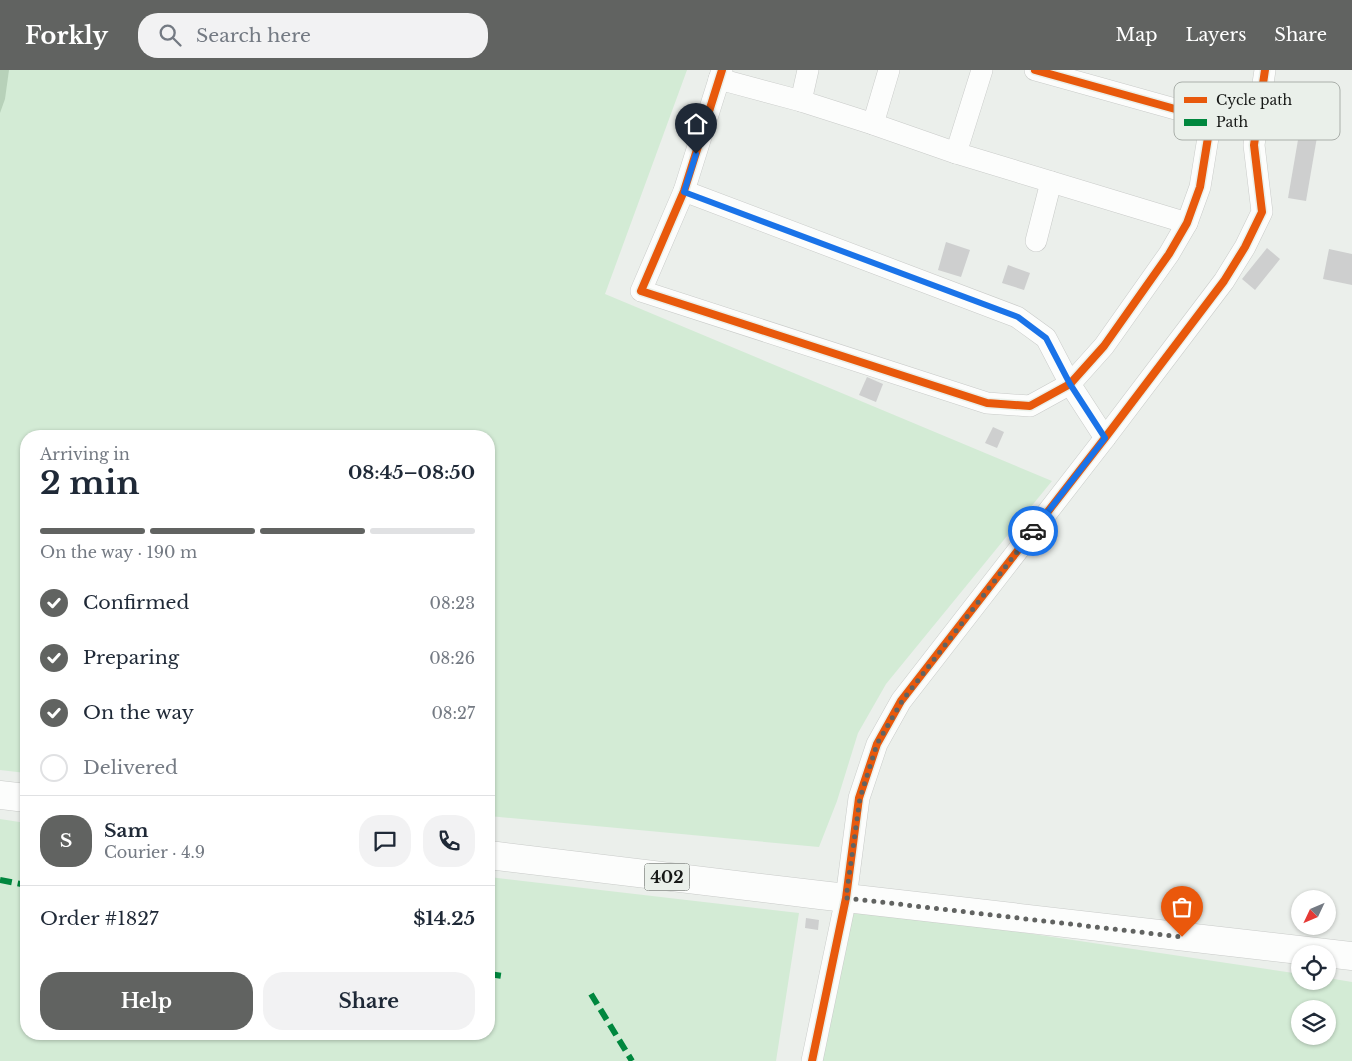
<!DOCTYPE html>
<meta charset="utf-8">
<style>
body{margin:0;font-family:"Libre Baskerville",serif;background:#f2f2f3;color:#1f2937;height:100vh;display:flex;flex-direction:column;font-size:19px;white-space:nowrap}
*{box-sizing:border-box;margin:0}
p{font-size:16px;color:#747a83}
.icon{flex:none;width:28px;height:28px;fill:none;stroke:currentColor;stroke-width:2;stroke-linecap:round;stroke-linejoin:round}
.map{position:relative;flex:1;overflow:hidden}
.side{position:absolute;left:20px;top:360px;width:475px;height:610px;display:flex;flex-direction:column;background:#fff;border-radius:20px;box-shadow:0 1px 4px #0004}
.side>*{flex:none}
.needle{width:32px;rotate:226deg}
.fabs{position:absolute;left:1291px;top:820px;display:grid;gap:10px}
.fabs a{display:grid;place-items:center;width:45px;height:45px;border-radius:50%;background:#fff;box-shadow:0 1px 4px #0004;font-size:25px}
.pin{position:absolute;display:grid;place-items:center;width:42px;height:42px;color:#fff;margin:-51px -21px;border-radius:50% 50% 50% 0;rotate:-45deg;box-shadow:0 0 5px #0007}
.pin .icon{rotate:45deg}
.courier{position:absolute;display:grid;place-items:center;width:50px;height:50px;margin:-25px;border:4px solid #1a73e8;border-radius:50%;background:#fff;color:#222;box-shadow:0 1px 6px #0007}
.head em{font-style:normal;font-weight:700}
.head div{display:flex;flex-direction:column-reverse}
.head{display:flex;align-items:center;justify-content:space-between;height:85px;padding:0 20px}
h1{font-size:32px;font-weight:700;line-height:38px}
.bar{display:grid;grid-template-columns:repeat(4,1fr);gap:8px 5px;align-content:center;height:60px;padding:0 20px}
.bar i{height:6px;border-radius:4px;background:#e0e1e3}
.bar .current{background:#616361}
.bar p{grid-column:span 4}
.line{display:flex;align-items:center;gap:12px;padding:0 20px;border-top:1px solid #e0e1e3}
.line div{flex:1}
.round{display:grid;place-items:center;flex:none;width:52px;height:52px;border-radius:20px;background:#f2f2f3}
ol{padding:0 20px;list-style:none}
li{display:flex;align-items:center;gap:15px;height:55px}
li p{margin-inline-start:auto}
li .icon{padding:5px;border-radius:50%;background:#616361;color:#fff;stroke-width:4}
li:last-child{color:#747a83}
li i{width:28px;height:28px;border:2px solid #e0e1e3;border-radius:50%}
.button{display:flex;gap:10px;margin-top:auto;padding:10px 20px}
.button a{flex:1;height:58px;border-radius:20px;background:#616361;color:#fff;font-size:20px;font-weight:700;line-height:58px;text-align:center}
.button a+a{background:#f2f2f3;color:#1f2937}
header{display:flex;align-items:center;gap:30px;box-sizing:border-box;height:70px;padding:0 25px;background:#616361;color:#fff}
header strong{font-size:24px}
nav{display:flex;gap:28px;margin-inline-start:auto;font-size:18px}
.search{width:350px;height:45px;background:#f2f2f3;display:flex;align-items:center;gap:12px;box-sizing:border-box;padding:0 18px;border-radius:20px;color:#747a83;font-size:19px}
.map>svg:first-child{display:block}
</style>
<header>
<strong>Forkly</strong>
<div class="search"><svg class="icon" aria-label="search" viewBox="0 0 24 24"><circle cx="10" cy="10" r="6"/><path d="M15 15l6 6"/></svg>Search here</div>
<nav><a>Map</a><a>Layers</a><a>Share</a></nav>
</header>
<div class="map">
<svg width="1352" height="991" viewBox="0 0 1352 991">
<rect width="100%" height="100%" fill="#ebefeb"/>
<g fill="#d3ebd5" fill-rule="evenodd">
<path d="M0,0h687l-82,224 447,187 -166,203 -28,49 -21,68 -18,46 -330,-31v-380h-463v337l-26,-3z"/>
<path d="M0,749l26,4v211h463v-157l310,36 -23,148h-776z"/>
<path d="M851,837l449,67v7h28v-3l24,4v79h-532zM1300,939h28v27h-28z"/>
</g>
<path fill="#b7d1b9" d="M0,0h9l-4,29 -5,14z"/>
<g fill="#cecfcf">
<path d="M1299,64l18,3 -11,64 -18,-3z"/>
<path d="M946,172l24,8 -9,27 -23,-7z"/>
<path d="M1267,178l13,11 -25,31 -13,-11z"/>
<path d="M1329,179l23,5v31l-29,-6z"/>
<path d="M1008,195l22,8 -6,17 -22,-7z"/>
<path d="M867,307l16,7 -7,18 -17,-7z"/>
<path d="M993,357l11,5 -7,16 -12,-5z"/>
<path d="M806,848l13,2 -1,10 -13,-2z"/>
</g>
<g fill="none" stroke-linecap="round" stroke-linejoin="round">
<g stroke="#c9cbc9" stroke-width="22">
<g id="minor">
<path d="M722,0l-38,121 -43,100 346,112 43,3 40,-22 34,-38 65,-92 18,-31 13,-36 11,-68 -176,-49"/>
<path d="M719,9l82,22 72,23 83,29 231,70"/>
<path d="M801,31l7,-31"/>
<path d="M873,54l16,-54"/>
<path d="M956,83l26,-83"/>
<path d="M684,121l333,126 29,21 24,46 35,54"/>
<path d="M1036,171l15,-59"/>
<path d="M812,991l34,-163 13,-100 18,-54 24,-43 204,-263 119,-157 21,-34 17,-35 -8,-67 11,-75"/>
</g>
</g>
<g stroke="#c9cbc9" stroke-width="29">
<g id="primary">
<path d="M0,725l26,3"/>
<path d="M489,785l331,40 532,61"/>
</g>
</g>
<use href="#minor" stroke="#fcfdfc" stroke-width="21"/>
<use href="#primary" stroke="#fcfdfc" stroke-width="28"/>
<g stroke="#00873e" stroke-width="6" stroke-dasharray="12 6" stroke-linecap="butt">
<path d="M0,810l26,5"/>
<path d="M489,904l13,2"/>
<path d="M591,924l41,67"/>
</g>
<g stroke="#eaf0ea" stroke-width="11">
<g id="cycleway">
<path d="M722,0l-38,121 -43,100 346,112 43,3 40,-22 34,-38 65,-92 18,-31 13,-36 11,-68 -176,-49"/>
<path d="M812,991l34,-163 13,-100 18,-54 24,-43 204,-263 119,-157 21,-34 17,-35 -8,-67 11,-75"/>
</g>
</g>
<use href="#cycleway" stroke="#e8590c" stroke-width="8"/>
</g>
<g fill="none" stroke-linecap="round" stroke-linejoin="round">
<path stroke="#616361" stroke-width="5" stroke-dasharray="0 9" d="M1033,461l-131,170 -25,43 -17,54 -14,100 336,39"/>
<path stroke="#1a73e8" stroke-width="6" d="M696,84l-12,38 334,125 28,21 24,46 35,54 -72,93"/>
</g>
<g text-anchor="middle" stroke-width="4" stroke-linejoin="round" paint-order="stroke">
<rect fill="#eaf0ea" stroke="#565956" stroke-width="1" x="644.5" y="793.5" width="45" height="27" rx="4"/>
<g font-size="16" font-weight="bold" fill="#161816">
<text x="667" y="813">402</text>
</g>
</g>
<rect x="1174" y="12" width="166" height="58" rx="8" fill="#eaf0ea" stroke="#aaafaa" stroke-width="1"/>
<rect x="1184" y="27" width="23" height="6" fill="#e8590c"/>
<rect x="1184" y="49" width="23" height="7" fill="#00873e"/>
<g font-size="14" fill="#161816">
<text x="1216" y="35">Cycle path</text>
<text x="1216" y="57">Path</text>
</g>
</svg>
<div class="fabs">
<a><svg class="needle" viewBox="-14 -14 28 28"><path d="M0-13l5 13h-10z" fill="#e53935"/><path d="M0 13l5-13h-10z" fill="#747a83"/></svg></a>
<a><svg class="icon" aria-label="locate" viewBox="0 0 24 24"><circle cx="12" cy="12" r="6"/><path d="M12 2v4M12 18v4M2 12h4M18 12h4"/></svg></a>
<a><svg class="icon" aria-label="layers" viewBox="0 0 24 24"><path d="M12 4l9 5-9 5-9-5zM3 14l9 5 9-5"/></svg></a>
</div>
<div class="pin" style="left:1182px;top:867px;background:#ea580c"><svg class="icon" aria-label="bag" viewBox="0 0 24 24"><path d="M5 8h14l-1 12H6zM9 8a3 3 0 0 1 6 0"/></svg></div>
<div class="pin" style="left:696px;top:84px;background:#1f2937"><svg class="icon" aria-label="home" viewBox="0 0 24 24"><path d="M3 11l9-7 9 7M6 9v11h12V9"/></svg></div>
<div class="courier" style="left:1033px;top:461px"><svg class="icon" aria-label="car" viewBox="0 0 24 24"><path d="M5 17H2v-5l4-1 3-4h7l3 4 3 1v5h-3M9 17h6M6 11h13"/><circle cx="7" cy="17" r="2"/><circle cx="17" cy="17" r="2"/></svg></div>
<section class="side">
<div class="head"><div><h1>2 min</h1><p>Arriving in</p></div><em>08:45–08:50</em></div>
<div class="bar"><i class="current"></i><i class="current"></i><i class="current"></i><i></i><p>On the way · 190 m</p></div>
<ol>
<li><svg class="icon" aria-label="check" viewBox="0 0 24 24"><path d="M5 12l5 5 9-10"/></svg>Confirmed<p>08:23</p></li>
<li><svg class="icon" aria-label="check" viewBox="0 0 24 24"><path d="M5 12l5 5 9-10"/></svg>Preparing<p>08:26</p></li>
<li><svg class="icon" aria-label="check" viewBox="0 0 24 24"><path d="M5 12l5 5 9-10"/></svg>On the way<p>08:27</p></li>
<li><i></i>Delivered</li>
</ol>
<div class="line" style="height:90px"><b class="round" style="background:#616361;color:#fff">S</b><div><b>Sam</b><p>Courier · 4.9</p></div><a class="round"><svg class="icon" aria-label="chat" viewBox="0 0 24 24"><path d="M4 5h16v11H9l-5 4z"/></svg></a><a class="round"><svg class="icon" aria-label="phone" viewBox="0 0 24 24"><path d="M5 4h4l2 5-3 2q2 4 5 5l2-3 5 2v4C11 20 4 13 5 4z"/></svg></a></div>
<div class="line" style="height:65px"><div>Order #1827</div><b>$14.25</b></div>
<div class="button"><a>Help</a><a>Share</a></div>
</section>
</div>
